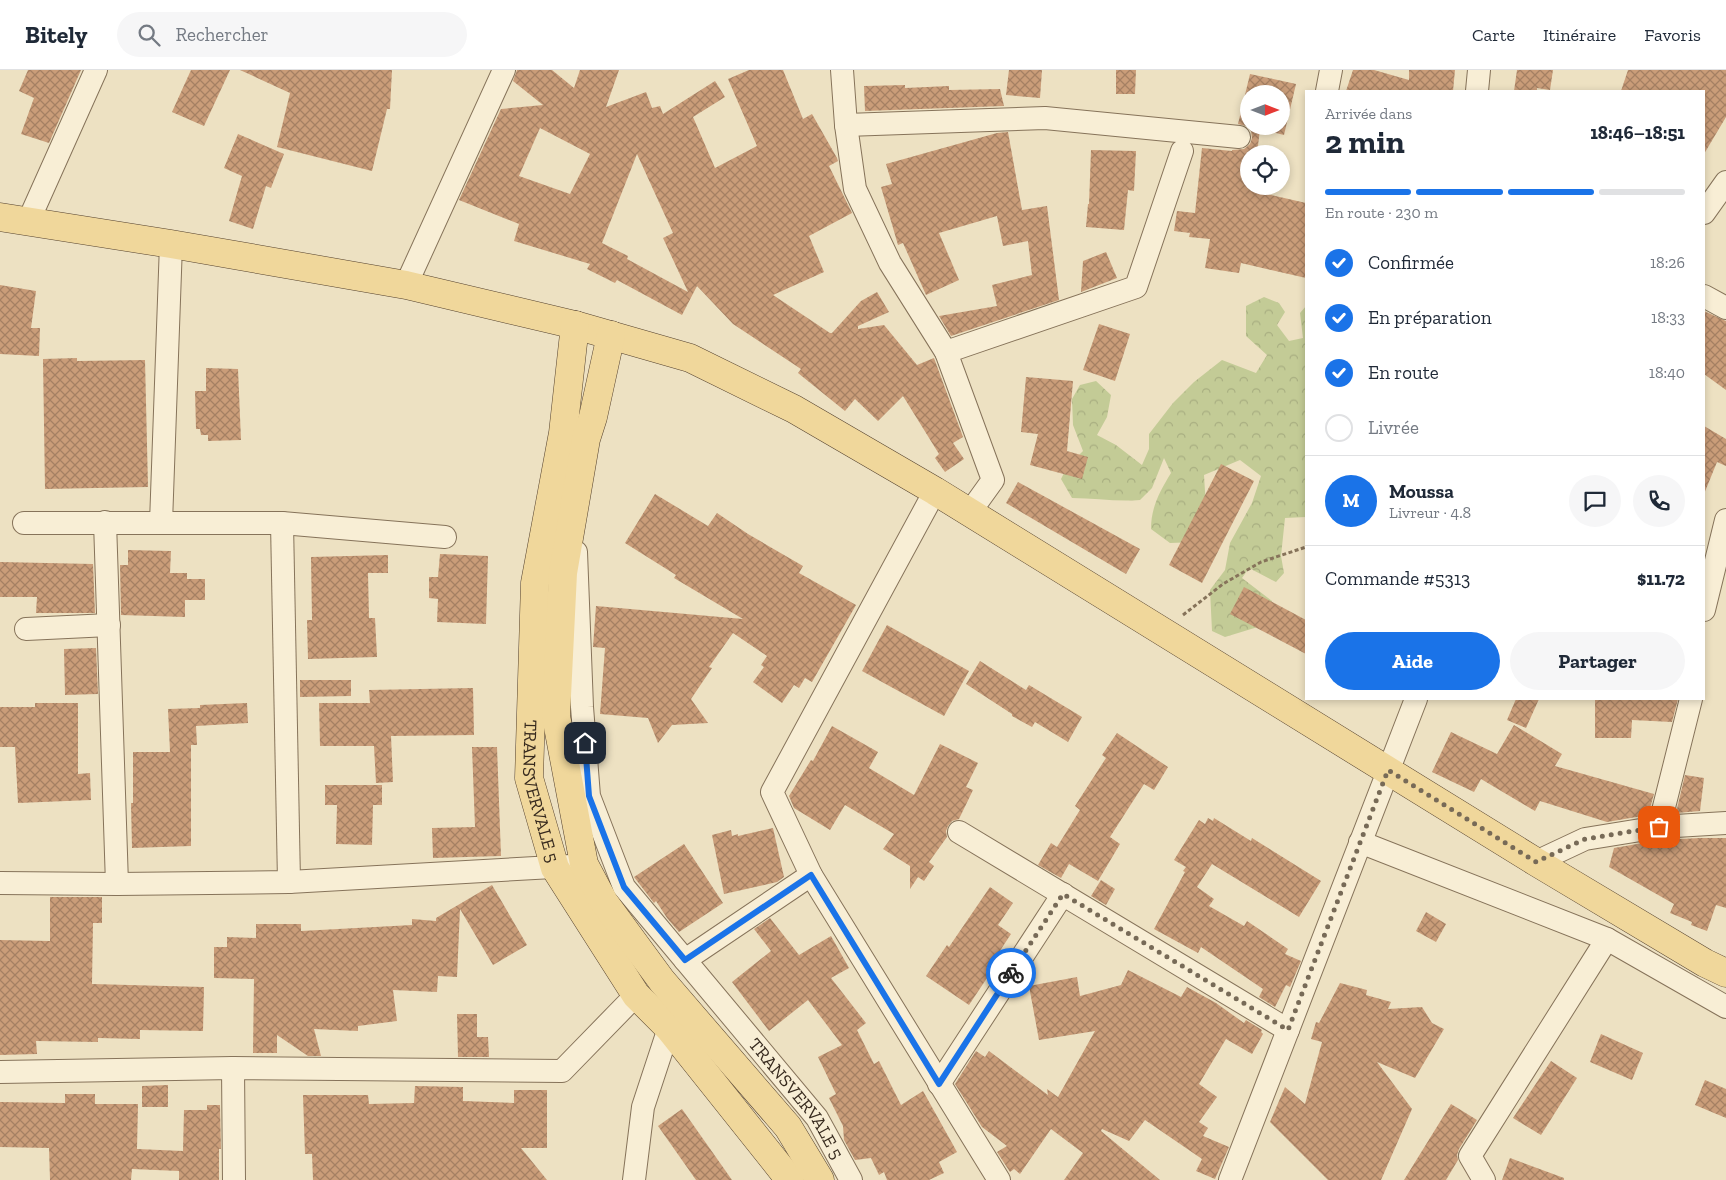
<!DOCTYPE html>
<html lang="fr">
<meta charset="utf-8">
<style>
body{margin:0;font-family:"Zilla Slab",serif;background:#f6f6f7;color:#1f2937;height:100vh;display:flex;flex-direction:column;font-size:19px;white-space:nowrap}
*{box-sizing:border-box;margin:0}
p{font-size:16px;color:#747a83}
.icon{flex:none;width:28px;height:28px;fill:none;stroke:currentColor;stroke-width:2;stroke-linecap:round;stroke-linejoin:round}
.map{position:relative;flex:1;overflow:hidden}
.side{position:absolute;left:1305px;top:20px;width:400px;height:610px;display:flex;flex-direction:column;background:#fff;border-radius:0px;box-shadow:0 2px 8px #0003}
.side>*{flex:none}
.needle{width:32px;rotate:90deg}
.fabs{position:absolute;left:1240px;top:15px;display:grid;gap:10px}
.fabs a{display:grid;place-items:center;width:50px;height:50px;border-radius:50%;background:#fff;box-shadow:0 2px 8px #0003;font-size:25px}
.pin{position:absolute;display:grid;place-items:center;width:42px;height:42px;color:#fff;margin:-21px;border-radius:10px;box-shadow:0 2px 8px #0006}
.courier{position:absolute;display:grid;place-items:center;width:50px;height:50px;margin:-25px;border:4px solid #1a73e8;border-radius:50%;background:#fff;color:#222;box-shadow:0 1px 6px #0007}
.overview em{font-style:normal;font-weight:700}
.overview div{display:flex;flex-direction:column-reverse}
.overview{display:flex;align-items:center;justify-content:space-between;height:85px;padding:0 20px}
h1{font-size:32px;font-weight:700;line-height:38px}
.bar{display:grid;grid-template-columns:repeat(4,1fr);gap:8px 5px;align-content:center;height:60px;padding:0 20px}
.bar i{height:6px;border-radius:4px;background:#e0e1e3}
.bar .current{background:#1a73e8}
.bar p{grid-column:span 4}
.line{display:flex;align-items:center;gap:12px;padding:0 20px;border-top:1px solid #e0e1e3}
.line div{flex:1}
.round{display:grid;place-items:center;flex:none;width:52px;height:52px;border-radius:26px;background:#f6f6f7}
ol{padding:0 20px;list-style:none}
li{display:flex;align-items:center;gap:15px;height:55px}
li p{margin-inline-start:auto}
li .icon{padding:5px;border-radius:50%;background:#1a73e8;color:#fff;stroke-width:4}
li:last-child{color:#747a83}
li i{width:28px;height:28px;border:2px solid #e0e1e3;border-radius:50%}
.button{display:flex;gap:10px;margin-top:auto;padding:10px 20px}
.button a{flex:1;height:58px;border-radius:30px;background:#1a73e8;color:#fff;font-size:20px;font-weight:700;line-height:58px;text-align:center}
.button a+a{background:#f6f6f7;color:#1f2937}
header{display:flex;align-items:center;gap:30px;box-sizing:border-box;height:70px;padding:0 25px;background:#fff;border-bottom:1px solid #e0e1e3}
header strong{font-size:24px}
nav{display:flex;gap:28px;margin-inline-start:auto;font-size:18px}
.search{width:350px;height:45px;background:#f6f6f7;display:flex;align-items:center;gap:12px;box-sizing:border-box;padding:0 18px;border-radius:28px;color:#747a83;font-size:19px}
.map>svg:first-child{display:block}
</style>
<header>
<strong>Bitely</strong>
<div class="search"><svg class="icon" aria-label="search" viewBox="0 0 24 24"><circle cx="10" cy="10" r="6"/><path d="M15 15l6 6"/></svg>Rechercher</div>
<nav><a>Carte</a><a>Itinéraire</a><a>Favoris</a></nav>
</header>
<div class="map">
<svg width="1726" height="1110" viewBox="0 0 1726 1110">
<defs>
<pattern id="forest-crowns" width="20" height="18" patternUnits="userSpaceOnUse" patternTransform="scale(1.25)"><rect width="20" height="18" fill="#c3cb96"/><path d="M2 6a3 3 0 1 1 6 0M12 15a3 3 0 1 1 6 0" fill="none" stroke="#a8ae81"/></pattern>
<pattern id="building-cross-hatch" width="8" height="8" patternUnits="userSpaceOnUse" patternTransform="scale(1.25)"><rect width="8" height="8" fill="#ca9d79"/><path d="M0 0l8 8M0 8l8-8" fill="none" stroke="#a58063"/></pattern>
</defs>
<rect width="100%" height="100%" fill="#ede1c2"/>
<path fill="url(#forest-crowns)" d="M1264,227l15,6 6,9 -8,13 12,16 14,-3 -3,-25 6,-7v211l-21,1 -4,38 3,17 -8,9 -27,-14 -7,10 30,23 -11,25 -36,11 -13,-6 -2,-41 15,-20 5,-27 22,-40 9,-27 -21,-16 -36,15 2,33 -9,34 -27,1 -19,-14c0,-22 9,-38 20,-56l-7,-15 -12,30 -12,12c-23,2 -45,-2 -68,-2l-11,-19 6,-12 16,-16 -10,-26 -1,-26 8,-14 16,-4 15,14 -4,22 -10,18 19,10 26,20 7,-16v-15l24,-31 21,-21 28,-22 34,13 11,-18 -21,-19v-30z"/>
<g fill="url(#building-cross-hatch)" fill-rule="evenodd">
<path d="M28,0h53l-32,73 -28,-9 13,-36 -15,-7z"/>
<path d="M191,0h39l-26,56 -32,-14z"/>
<path d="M240,0h152l-2,39h-3l-15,62 -95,-24 13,-54z"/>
<path d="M517,0h35l22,18 6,-18h39l-13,37 40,-15 6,16 8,-2 3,8 52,-33 10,16 -32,20 22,51 42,-22 -29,-67 21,-9h34l20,49 9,-5 25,44 1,3 -9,5 23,47 -43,23 15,36 -51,23 57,38h2l29,-32 16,-9 12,20 -31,14v3l26,-4 33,40 17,-7 29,79 -10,6 11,16 -19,13 -10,-14 4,-4 -36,-58 -25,25 -23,-22 -10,12 -47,-38 3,-4 -68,-45 -36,-38 -15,29 -65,-35 -2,3 -28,-14 3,-5 -76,-23 5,-17 -60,-24 42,-91 42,-4 -30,-24zM540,58l50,26 -20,40 -51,-18zM637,84l36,79 -10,5 25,54 -61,-33 1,-3 -26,-13z"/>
<path d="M1009,0h33l-2,28 -34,-3z"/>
<path d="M1116,0h20l-1,24h-19z"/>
<path d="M1353,0h21l35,10v-10h46l-2,21h-107z"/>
<path d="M1517,0h36l-3,20 -13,-2v3h-23z"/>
<path d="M1628,0h98v47l-22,37v-63h-83z"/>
<path d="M1250,4l46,10 -12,51 -24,-6 -3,25h-8v32h4v5l53,12v75l-65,-15 -2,10 -34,-5 5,-29 -21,-2 1,-4 -16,-2 3,-20 18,2 7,-65 30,3v-1l12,-1 6,-5 2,-6 -1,-7 -5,-5 -8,-2zM1249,24h32v32h-32z"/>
<path d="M905,15v3l44,-2v4l51,-1 4,17 -139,5 -1,-25z"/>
<path d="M1008,62l14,78 25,-4 12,94 -108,36 -12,-20 58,-10 -5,-21 40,-10 -4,-34 -25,5 -6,-30 -58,17 20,47 -33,15 -23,-52 -5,2 -17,-58 11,-3 -6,-20 111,-31z"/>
<path d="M238,64l46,20 -13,34 -5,-2 -13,43 -24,-8 13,-45 -18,-8z"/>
<path d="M1091,80l45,1 -2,40 -6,-1 -4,40 -38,-3 2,-23h1z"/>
<path d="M1106,182l11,26 -36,14 2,-31z"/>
<path d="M0,215l36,6 -5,37h9l-1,28 -39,-2z"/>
<path d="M1704,241l22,10v69l-22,-16z"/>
<path d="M1099,254l31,10 -15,47 -32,-11z"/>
<path d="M77,288v3l68,-1 3,127 -103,2 -2,-130z"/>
<path d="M206,298l32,1 3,71 -33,1v-6h-7l-1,-6h-4l-1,-38h11z"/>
<path d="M1026,307l47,4 -6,70 21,6 -6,22 -52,-14 8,-31 -17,-2z"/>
<path d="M1704,356l22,13v27l-9,-4 -13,32z"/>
<path d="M1221,394l33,17 -52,102 -33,-18z"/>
<path d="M1018,412l122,67 -14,25 -120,-71z"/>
<path d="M655,424l53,32 9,-13 31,21 55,32 -4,7 57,32 -44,77 -7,-4 -6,10 -5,-3 -12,18 -29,-21 11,-15 -3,-2 6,-9 -34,-23 -24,34 3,1 -21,31 17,24 -36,2 -14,18 -10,-25 -48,-4 5,-66 -12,-1 3,-41 147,13 -69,-41 2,-3 -51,-32z"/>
<path d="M128,480l43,1 -1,22h17v6h18v21h-20v17l-64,-2 -1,-50h8z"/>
<path d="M440,484l48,2 -2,68 -49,-2 1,-23 -9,-1v-21h9z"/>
<path d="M388,485v18h-20l1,45h6l2,39 -69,2 -1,-39h5l-1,-63z"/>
<path d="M0,492l93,2 2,49h-59l1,-16h-37z"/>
<path d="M1244,517l62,33v34l-76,-40z"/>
<path d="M887,555l82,46 -25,45 -82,-45z"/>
<path d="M96,578l2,46 -33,1 -1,-46z"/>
<path d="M980,591l46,29 3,-5 53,32 -14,25 -33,-20 -3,5 -20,-11v-2l-46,-30z"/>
<path d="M300,610h51v16l-51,1z"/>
<path d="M473,618l1,47 -83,1 2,46 -17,1 -2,-37h-54l-1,-43h51l-1,-13z"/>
<path d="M1516,629h23l-13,29 -19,-8z"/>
<path d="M1595,629h83l-6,23 -40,-2 -1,18h-36z"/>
<path d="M35,633h43v71l12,-1 1,27 -73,3 -3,-56h-15v-40h35z"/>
<path d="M247,633l1,20 -52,3 1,19h-6v101l-59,2 -1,-45h2v-51h37l-2,-43 32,-1v-3z"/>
<path d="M1514,655l48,29 -7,12 99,28 -6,21 -41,7 -67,-21 -5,10 -54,-32 -7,13 -42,-20 19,-40 46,22z"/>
<path d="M832,656l46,26 -9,16 45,27 26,-51 38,19 -12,24 7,3 -14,29 -7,2 -4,5 -2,5 1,6 -18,25 5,4 -10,15 -6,-4 -8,12v-23l-27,-17 11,-15 -49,-29 -15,25 -36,-22 -5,-12 22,-36 2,1z"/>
<path d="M1117,663l51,34 -14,23 -10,-6 -34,53 10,7 -22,37 -29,-17 -8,14 -23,-13 13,-22 6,4 23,-37 -5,-4 31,-48 -4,-3z"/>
<path d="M472,677h25l4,109 -68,2 -1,-30 43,-1z"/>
<path d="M1685,705l19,3 -4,33 -24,2z"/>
<path d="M325,715h57v20h-9l-1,40 -36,-1 1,-39h-12z"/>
<path d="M1208,748l5,3 1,-3 37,23 1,-3 69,43 -22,36 -87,-53 -15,23 17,12 -5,7 35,20 3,-5 41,28 -3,5 16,7 -11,26 -4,-2 -11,22 -16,-10 4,-8 -62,-42 -3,6 -44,-24 31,-57 -2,-1 3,-4 -12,-7 25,-40 6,4z"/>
<path d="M773,758l11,49 -7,5 -53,12 -12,-59 19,-5 1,6 6,-2v2z"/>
<path d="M1700,768h26v70l-10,-3 -9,26 -16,-6 1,-3 -22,-9 4,-9 -65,-37 5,-19 46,-8z"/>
<path d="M684,774l39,59 -44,29 -12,-14 -11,-17 -2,2 -20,-26z"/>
<path d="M1101,810l14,9 -9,16 -15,-9z"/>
<path d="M492,815l35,60 -34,20 -33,-56 -3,68 -19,-1 -1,16 -44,-2 4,31 -39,5v5l-44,-2 7,27h-13l-31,-21v18h-24l1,-74 -40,-1v-31h13v-10l29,1v-14h45v7l111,-6v-6l24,2v-3z"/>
<path d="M990,817l23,16 -15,22 13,9 -25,38 3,3 -20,30 -43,-29 21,-31 2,2z"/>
<path d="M50,827h52v26h-9l-1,61 112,3 -1,44 -63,-1v9l-42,-1v4l-62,-1 1,13 -37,1v-115l50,1z"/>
<path d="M1426,842l20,12 -10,18 -20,-11z"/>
<path d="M770,848l29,37 32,-19 18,32 -18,10 35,45 -9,7 17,34 5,-3 22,44 22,-14 34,61 -18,10 5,11 -15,7h-42l-3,-8 -5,3 -8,-17 -16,2 -11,-20 -1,-14 -14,-28 7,-4 -18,-37 24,-12 -34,-45 -39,31 -37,-49 39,-31 -17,-22z"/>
<path d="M1128,900l53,27 6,-10 29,16 28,20 2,-3 16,10 -1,2 2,2 -11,20 -26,-15 -27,45 18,13 -18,25 9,6 -5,8 26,11 -14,32 -19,-8 6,-12 -57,-39 -16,21 -27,-12 -1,2 59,49h-96l19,-27 -32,-24 -31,45 -6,-5 -4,3 -13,-20 10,-6 -25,-19 -27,-43 21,-33 9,6 4,-6 59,44 -1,-6 11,8 37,-66 -56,9 -10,-54 48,-9 3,19 41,-11z"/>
<path d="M1340,913l27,7 -1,5 25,7 -3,7 34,-2 10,16 12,6 -29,49 -38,-16 35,47 -31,71h-53l-58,-58 15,-35 20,17 17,-62 -11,-3 5,-17 3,1z"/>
<path d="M457,944h20v23h11l1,20h-31z"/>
<path d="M1601,964l42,19 -11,27 -42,-18z"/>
<path d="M1551,991l26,17 -36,57 -28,-17z"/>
<path d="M1705,1010l21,9v29l-31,-13z"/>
<path d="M168,1015v22h-26v-21z"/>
<path d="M415,1016l48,1v14l51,2v-13h33v58h-26l26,32h-234l-1,-26h-7l-2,-59h65l1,9 45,-1z"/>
<path d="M65,1024h30v10h43l-1,45 46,2 1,-41h23v-5h13l1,44h-2v31h-40v-9l-47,-2 -1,11h-81l-1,-32 -49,-1v-45l65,1z"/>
<path d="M1451,1034l26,16 -18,29 -2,6 1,5 -12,20h-42z"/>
<path d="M682,1039l50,71h-36l-38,-54z"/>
<path d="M1510,1088l54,20v2h-62z"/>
</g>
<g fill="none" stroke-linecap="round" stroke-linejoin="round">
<g stroke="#86735a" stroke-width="24">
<g id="minor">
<path d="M842,0l4,55 9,64 35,74 56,89 47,128 -23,32"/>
<path d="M1327,21l4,-21"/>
<path d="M1477,21l2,-21"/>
<path d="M846,55l199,-7 194,19"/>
<path d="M1704,143l22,-31"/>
<path d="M28,152l68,-152"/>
<path d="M406,215l98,-215"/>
<path d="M1704,226l22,12"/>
<path d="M946,282l190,-65 46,-136"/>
<path d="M935,421l-163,301 39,83 188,305"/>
<path d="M105,452l12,362"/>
<path d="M24,453h258l163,14"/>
<path d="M161,453l10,-279"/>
<path d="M282,453l7,359"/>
<path id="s1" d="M576,482l6,155 7,89 35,91 193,231 34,62"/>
<path d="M1704,540l22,-90"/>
<path d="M26,559l83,-4"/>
<path d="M1659,757l32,-128"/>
<path d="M959,762l329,198"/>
<path d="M1360,772l247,97 119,68"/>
<path d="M1536,792l49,-23 74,-12 67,-4"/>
<path d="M0,813l117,1 172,-2 282,-16"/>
<path d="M685,890l126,-85"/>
<path d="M233,998l1,112"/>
<path d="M0,1002l233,-4 329,3 74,-76"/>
<path d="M939,1014l124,-190"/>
<path d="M634,1110l9,-73 26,-79"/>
<path d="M1230,1110l186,-481"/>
<path d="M1484,1110l-14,-24 137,-217"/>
</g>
</g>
<g stroke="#54412e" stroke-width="29">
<g id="major">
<path d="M0,147l171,27 235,41 169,40 115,33 104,51 141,82 601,371 169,101 21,10"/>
<path id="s2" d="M575,255l-12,108 -28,150 -6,195 26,90 81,127 33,33 121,152"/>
<path d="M611,265l-18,82 -7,22 -23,134 -7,143 28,148 20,38 58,79 126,146 32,53"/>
</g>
</g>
<path stroke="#86735a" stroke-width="3" stroke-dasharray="4 2.5" stroke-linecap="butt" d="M1183,545l40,-31 38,-22 45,-15"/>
<use href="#minor" stroke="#f8eed5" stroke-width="22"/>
<use href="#major" stroke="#f0d79b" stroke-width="28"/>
</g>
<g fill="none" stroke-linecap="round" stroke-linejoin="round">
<path stroke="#776a57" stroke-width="5" stroke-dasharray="0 9" d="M1011,903l52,-79 225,136 100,-260 148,92 49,-23 74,-12"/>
<path stroke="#1a73e8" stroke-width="6" d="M585,673l4,53 35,91 61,73 126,-85 128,209 72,-111"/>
</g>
<g text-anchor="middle" stroke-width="5" stroke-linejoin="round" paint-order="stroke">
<g font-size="18" fill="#372a1e" stroke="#f5ebd2">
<text dy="6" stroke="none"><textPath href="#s2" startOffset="471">TRANSVERVALE 5</textPath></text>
<text dy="6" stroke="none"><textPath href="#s1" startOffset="615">TRANSVERVALE 5</textPath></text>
</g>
</g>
</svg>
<div class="fabs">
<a><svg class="needle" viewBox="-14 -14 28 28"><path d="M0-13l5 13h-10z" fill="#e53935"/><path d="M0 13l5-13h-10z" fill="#747a83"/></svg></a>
<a><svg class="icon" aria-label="locate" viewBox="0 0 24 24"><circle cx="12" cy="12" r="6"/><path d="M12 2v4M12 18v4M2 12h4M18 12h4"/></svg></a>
</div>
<div class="pin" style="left:1659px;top:757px;background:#ea580c"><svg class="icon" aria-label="bag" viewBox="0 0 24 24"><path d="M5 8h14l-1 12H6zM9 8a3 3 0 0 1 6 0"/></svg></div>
<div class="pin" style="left:585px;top:673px;background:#1f2937"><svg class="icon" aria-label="home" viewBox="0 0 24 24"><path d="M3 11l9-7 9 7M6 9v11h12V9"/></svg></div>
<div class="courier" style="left:1011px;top:903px"><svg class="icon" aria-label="bike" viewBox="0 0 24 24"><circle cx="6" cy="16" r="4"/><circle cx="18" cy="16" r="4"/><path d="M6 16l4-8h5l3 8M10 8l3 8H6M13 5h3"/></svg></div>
<section class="side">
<div class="overview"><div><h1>2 min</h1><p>Arrivée dans</p></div><em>18:46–18:51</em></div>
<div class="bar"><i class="current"></i><i class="current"></i><i class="current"></i><i></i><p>En route · 230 m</p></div>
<ol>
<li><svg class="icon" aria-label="check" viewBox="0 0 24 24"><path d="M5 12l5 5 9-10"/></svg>Confirmée<p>18:26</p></li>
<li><svg class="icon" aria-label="check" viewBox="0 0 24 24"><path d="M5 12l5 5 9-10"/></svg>En préparation<p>18:33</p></li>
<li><svg class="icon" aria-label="check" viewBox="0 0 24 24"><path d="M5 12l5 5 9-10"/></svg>En route<p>18:40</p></li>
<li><i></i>Livrée</li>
</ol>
<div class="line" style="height:90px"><b class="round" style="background:#1a73e8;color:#fff">M</b><div><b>Moussa</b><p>Livreur · 4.8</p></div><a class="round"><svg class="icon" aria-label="chat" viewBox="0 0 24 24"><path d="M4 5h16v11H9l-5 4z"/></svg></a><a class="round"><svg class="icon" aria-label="phone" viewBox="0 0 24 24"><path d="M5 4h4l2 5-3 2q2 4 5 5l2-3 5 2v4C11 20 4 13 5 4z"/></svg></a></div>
<div class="line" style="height:65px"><div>Commande #5313</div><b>$11.72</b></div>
<div class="button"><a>Aide</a><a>Partager</a></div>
</section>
</div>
